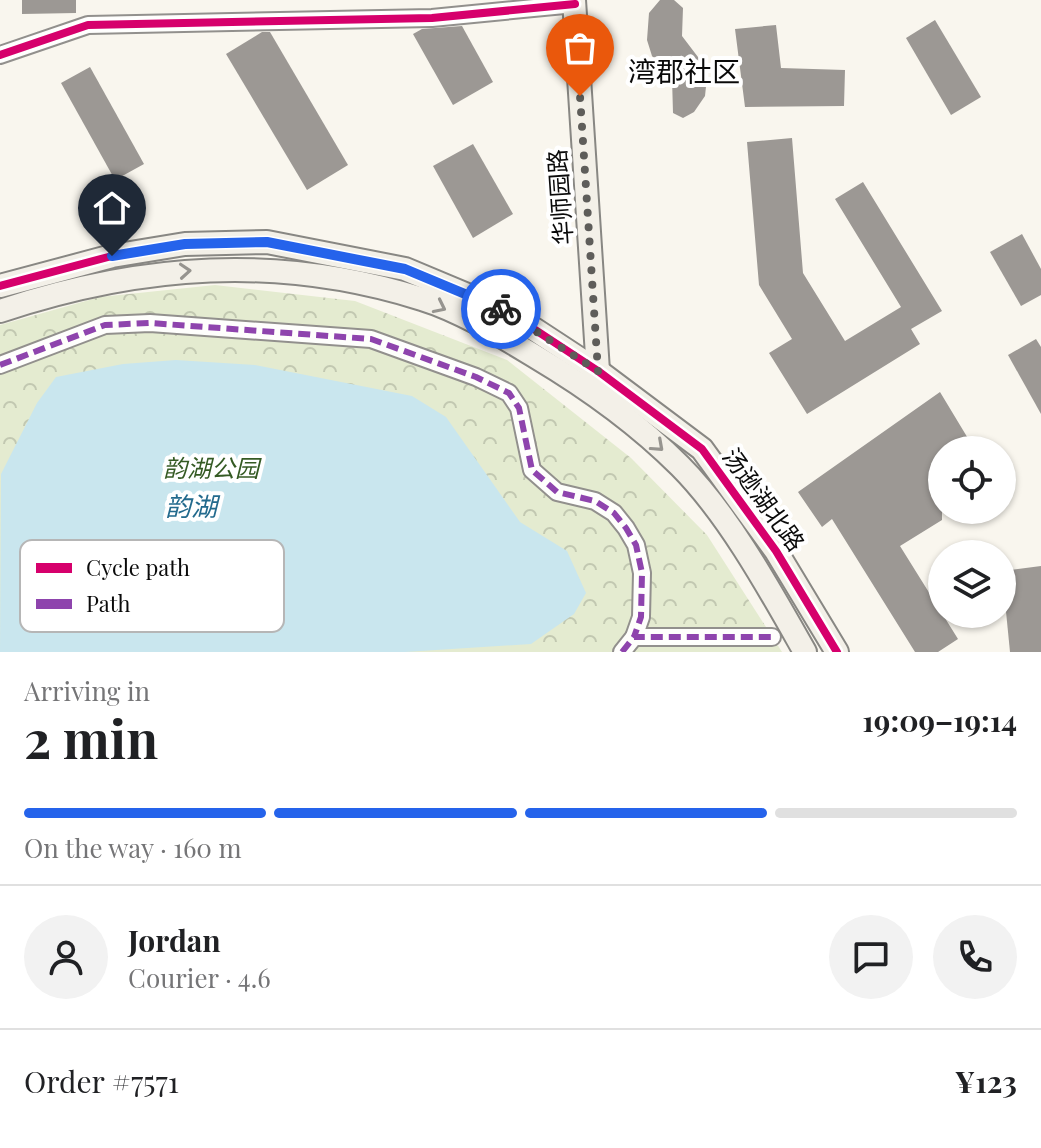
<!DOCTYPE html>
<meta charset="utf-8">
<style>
body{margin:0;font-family:"Playfair Display","Noto Sans SC",serif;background:#f2f2f2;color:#202124;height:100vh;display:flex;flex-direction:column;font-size:30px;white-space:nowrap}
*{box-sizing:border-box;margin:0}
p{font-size:26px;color:#757577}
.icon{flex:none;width:44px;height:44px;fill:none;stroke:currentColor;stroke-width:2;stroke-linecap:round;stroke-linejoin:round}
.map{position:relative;height:652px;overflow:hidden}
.side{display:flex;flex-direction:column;background:#fff;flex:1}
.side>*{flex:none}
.buttons{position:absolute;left:928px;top:436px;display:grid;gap:16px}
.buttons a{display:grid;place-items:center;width:88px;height:88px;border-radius:50%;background:#fff;box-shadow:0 2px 6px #0004;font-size:40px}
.pin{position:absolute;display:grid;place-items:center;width:68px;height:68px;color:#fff;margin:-82px -34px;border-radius:50% 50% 50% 0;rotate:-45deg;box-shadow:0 0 8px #0007}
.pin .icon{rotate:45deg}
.courier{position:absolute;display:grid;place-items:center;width:80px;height:80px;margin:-40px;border:6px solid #2563eb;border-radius:50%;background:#fff;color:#222;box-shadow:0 2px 10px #0007}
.headline em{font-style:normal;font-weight:700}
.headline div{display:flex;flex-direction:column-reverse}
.headline{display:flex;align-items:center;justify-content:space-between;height:136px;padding:0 24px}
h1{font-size:52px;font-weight:700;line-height:60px}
.bar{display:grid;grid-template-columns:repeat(4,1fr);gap:12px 8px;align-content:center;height:96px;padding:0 24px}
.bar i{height:10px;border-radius:6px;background:#e0e0e0}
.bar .selected{background:#2563eb}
.bar p{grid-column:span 4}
.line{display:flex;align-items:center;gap:20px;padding:0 24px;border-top:2px solid #e0e0e0}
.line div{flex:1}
.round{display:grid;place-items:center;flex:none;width:84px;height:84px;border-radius:42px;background:#f2f2f2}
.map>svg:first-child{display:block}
</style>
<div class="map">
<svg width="1041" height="652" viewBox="0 0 1041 652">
<defs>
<pattern id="park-crowns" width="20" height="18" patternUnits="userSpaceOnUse" patternTransform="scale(2)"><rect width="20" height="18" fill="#e4ebd0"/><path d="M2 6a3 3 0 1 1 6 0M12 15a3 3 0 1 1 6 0" fill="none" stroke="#c2c8b1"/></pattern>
</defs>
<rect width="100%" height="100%" fill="#f9f6ee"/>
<path fill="url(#park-crowns)" d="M215,285l140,16 152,59 124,98 76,77 75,117h-782v-327l100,-28z"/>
<path fill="#c9e6ee" d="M176,360l79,5 157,31 34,21 74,105 47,29 19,42 -12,21 -43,30 -126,8h-405l1,-178 36,-71 19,-26 67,-13z"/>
<g fill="#9c9894">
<path d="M22,0h54v13l-54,1z"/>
<path d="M660,0h14l9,8 -1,28 19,25 6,16 -2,19 -11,16 -11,6 -10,-5 -1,-35 -20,-22 -5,-16 2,-27z"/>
<path d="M935,20l46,77 -30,18 -45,-77z"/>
<path d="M776,25l5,43 64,2 -1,36 -99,1 -10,-78z"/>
<path d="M462,26l31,56 -40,23 -40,-71 9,-5z"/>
<path d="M262,32h8l78,133 -41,25 -81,-136z"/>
<path d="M90,67l54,97 -29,16 -54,-97z"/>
<path d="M792,138l11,135 42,68 56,-34 -66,-108 28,-17 79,129 -31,18 9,15 -113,70 -38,-61 23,-14 -33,-54 -12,-143z"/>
<path d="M473,144l40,70 -40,24 -40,-72z"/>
<path d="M1022,234l19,35v26l-20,11 -31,-54z"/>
<path d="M1036,339l5,8v67l-33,-59z"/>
<path d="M940,392l35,58h-33v70l-42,26 58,93 -20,13h-23l-83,-133 -10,8 -24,-35z"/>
<path d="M1041,566v86h-31l-8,-81z"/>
</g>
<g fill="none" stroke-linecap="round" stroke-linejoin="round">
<g stroke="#92908d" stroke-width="20">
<g id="street">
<path d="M0,55l88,-30 344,-7 143,-14"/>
<path d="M0,365l105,-40 45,-2 221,16 105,38 33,16 10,15 13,62 25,22 38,9 19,12 12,15 10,17 6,28 -1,44 -7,20"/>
<path d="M622,652l12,-15h138"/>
</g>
</g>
<g stroke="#888783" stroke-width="26">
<g id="secondary">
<path d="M574,0l24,371 -7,9"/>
<path d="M0,286l112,-30 73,-12 82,-2 138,27 103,43 90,59 104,78 74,102 61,101"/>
<path d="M0,311c141,-47 279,-57 422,-12 39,12 79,37 114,58 52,31 101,66 144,109 49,49 91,126 125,186"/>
</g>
</g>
<use href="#street" stroke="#fefefc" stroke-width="16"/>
<use href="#secondary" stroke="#f3f0e8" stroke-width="22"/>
<g stroke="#8e44ad" stroke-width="6" stroke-dasharray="12 6" stroke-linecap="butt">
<path d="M0,365l105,-40 45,-2 221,16 105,38 33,16 10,15 13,62 25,22 38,9 19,12 12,15 10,17 6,28 -1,44 -7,20"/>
<path d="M622,652l12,-15h138"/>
</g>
<g stroke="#fff" stroke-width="13">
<g id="cycleway">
<path d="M0,55l88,-30 344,-7 143,-14"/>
<path d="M0,286l112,-30 73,-12 82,-2 138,27 103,43 90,59 104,78 74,102 61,101"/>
</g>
</g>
<use href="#cycleway" stroke="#d6006c" stroke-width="8"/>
</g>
<defs><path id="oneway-chevron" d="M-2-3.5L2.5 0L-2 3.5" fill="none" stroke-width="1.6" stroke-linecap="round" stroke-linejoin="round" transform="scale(2)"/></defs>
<g stroke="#96948f">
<use href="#oneway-chevron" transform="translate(185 271) rotate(-4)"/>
<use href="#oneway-chevron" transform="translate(440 307) rotate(26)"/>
<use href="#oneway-chevron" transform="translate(658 446) rotate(42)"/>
</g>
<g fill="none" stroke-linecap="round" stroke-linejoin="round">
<path stroke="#5e5d5a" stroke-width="8" stroke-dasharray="0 14.4" d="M501,309l97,62 -18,-275"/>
<path stroke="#2563eb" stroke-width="10" d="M112,256l73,-12 82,-2 138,27 96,40"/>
</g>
<g text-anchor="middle" stroke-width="8" stroke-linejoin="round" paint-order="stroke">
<g font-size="24" fill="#0a0a0a" stroke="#fff">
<text transform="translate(561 197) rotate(-94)" y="8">华师园路</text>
<text transform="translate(763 500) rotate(54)" y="8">汤逊湖北路</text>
</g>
<g font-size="24" font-style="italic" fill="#345a23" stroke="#fff">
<text x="211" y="477">韵湖公园</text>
</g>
<g font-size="26" font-style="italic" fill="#236a8d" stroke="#fff">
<text x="191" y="516">韵湖</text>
</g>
<g font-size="28" fill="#0a0a0a" stroke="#fff">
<text x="684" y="82">湾郡社区</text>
</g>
</g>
<rect x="20" y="540" width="264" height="92" rx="12" fill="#fff" stroke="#b6b6b6" stroke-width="2"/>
<rect x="36" y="563" width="36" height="10" fill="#d6006c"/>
<rect x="36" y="599" width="36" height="10" fill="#8e44ad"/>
<g font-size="22" fill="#0a0a0a">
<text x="86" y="576">Cycle path</text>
<text x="86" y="612">Path</text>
</g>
</svg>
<div class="buttons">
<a><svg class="icon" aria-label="locate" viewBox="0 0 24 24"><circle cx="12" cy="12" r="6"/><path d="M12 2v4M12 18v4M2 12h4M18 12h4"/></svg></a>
<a><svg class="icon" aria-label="layers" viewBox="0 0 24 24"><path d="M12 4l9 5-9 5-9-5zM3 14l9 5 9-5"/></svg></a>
</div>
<div class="pin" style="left:580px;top:96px;background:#ea580c"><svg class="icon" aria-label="bag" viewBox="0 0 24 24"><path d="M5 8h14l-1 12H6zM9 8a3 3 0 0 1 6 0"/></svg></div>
<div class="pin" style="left:112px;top:256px;background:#1f2937"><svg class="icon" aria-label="home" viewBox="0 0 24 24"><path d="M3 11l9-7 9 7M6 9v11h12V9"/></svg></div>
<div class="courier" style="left:501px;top:309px"><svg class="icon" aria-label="bike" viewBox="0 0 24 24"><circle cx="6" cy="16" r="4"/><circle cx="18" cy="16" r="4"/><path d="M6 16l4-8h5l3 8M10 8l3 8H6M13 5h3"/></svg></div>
</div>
<section class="side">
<div class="headline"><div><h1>2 min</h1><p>Arriving in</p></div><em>19:09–19:14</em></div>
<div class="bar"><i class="selected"></i><i class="selected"></i><i class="selected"></i><i></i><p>On the way · 160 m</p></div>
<div class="line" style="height:144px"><a class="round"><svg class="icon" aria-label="person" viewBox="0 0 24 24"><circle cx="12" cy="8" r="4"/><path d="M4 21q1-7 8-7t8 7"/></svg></a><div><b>Jordan</b><p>Courier · 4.6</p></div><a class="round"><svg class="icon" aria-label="chat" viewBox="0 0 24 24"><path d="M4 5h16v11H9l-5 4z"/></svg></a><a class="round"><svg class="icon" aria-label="phone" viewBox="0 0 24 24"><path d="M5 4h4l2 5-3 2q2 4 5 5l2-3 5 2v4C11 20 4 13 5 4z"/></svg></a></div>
<div class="line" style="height:104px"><div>Order #7571</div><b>¥123</b></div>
</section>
